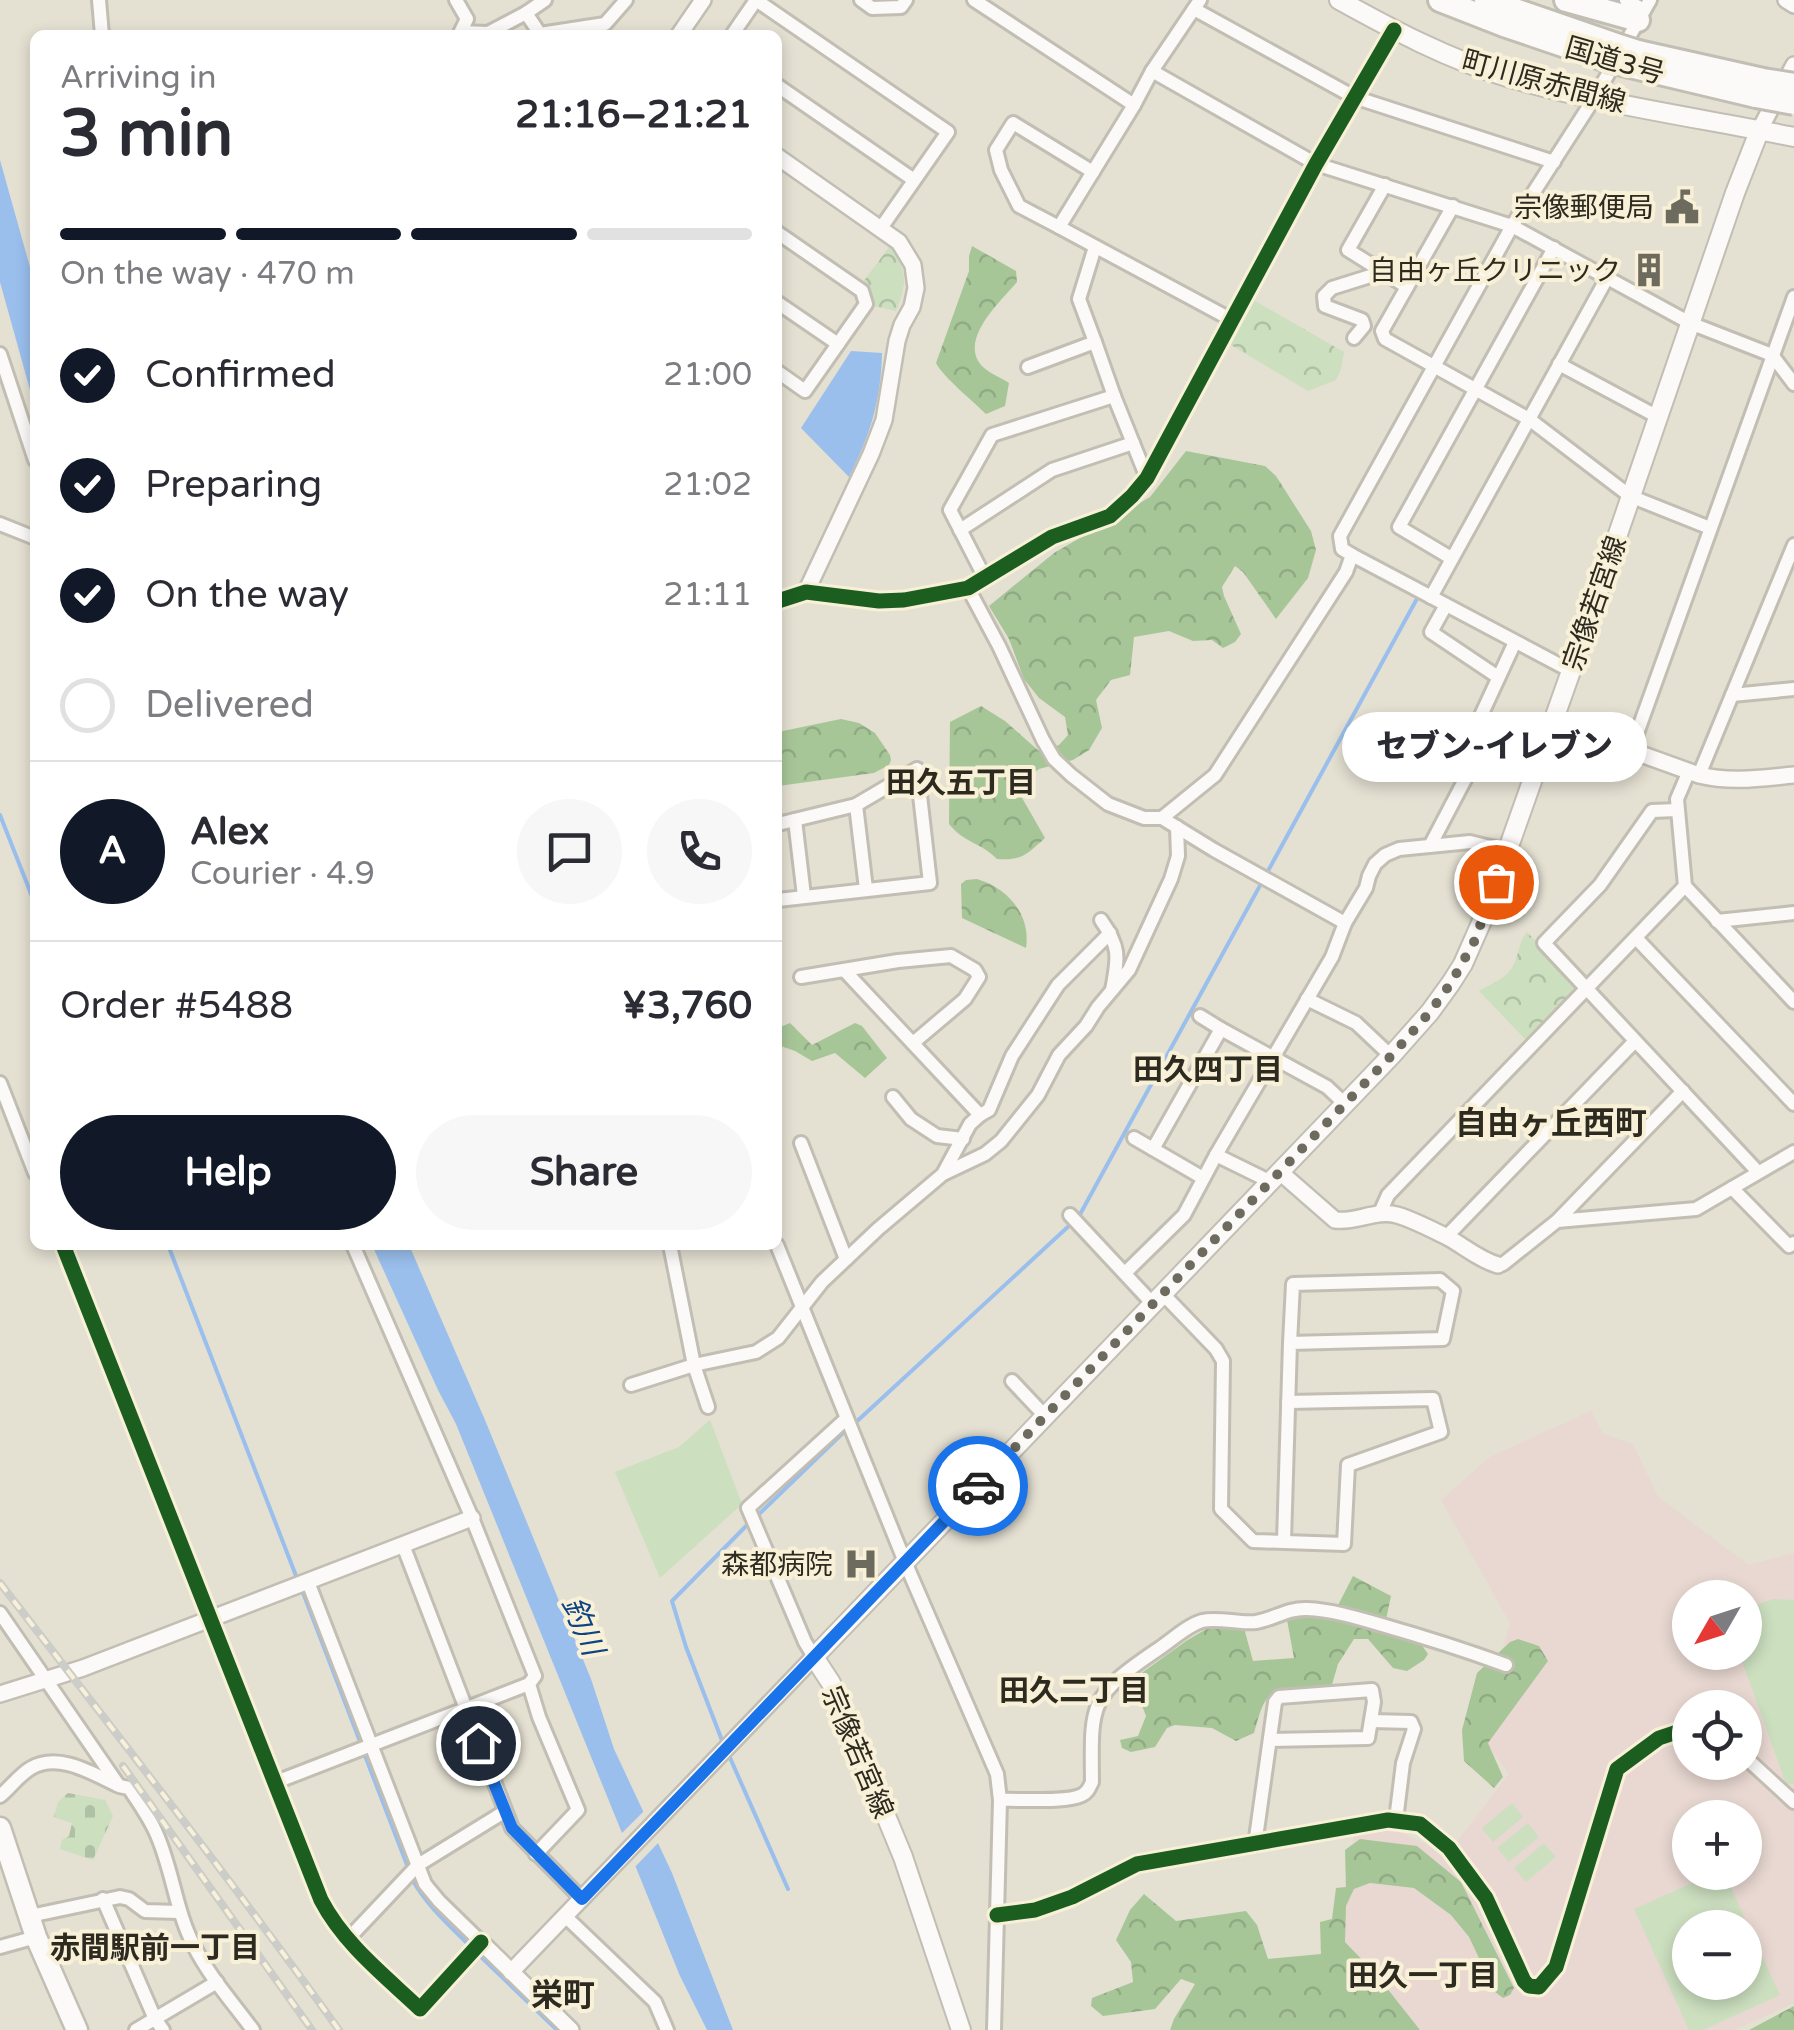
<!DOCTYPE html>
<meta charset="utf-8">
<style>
body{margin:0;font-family:"Varela Round","Noto Sans JP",sans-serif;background:#f7f7f7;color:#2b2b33;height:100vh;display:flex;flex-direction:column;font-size:38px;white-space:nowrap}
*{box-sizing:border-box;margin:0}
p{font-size:32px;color:#7c7c81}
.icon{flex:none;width:55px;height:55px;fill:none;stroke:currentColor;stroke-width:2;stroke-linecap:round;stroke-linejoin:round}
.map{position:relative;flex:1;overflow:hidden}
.drawer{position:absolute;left:30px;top:30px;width:752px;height:1220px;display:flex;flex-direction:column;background:#fff;border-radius:15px;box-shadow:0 5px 15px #0003}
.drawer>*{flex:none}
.needle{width:65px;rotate:231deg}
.fabs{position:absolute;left:1672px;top:1580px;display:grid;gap:20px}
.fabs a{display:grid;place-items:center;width:90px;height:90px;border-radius:50%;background:#fff;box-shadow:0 5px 15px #0003;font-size:50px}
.pin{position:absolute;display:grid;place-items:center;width:85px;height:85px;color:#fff;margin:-42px;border:5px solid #fff;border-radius:50%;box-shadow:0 2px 10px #0007}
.courier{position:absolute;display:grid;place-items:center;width:100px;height:100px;margin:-50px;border:8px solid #1a73e8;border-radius:50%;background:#fff;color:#222;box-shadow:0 2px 12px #0007}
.bubble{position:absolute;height:70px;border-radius:35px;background:#fff;box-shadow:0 5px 15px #0003;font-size:32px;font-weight:800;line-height:70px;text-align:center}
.overview em{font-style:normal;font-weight:800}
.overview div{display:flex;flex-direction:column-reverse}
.overview{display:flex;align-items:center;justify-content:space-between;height:170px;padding:0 30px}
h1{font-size:65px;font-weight:800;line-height:75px}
.bar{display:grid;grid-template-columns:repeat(4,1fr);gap:15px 10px;align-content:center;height:120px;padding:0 30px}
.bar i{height:12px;border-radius:8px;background:#e1e1e2}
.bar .selected{background:#111827}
.bar p{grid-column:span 4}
.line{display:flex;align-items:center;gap:25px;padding:0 30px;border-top:2px solid #e1e1e2}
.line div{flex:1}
.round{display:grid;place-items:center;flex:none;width:105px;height:105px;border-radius:52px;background:#f7f7f7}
ol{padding:0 30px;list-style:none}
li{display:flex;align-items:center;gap:30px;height:110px}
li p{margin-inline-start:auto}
li .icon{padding:10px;border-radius:50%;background:#111827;color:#fff;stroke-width:4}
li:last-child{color:#7c7c81}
li i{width:55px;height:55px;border:5px solid #e1e1e2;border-radius:50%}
.button{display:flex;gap:20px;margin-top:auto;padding:20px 30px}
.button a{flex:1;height:115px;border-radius:60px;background:#111827;color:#fff;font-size:40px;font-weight:800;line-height:115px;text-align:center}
.button a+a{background:#f7f7f7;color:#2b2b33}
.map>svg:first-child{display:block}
</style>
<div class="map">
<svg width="1794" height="2030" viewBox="0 0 1794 2030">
<defs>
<pattern id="forest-crowns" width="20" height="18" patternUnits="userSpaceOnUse" patternTransform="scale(2.5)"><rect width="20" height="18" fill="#a7c698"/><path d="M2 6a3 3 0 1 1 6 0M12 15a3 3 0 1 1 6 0" fill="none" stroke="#90aa83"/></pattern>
<pattern id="cemetery-stones" width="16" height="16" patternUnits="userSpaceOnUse" patternTransform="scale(2.5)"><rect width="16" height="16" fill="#ccdfbf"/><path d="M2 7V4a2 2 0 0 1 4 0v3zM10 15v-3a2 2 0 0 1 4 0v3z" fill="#b0c0a4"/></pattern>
<pattern id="park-crowns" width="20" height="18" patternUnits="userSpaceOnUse" patternTransform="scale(2.5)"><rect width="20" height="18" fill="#ccdfbf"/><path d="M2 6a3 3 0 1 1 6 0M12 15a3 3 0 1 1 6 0" fill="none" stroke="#b0c0a4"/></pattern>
</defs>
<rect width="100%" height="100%" fill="#e4e0d2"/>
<path fill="#e9d8d2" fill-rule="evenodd" d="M1591,1411l12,23 30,10 25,53 90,68 46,-12v450l-59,27h-330l-72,-86 22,-111 22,-3 23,2 26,12 18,14 65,-84 -30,-41 31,-110 -69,-123 49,-43zM1690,1598h55v54h-55zM1690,1708h55v54h-55zM1690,1818h55v54h-55zM1690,1928h55v54h-55z"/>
<g fill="#ccdfbf" fill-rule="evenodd">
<path d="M710,1420l32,84 -82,74 -45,-106 64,-25z"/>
<path d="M1773,1599l21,1v184h-8l-47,-131 6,-1v-33l14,-15z"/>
<path d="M1512,1803l11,14 -30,25 -11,-14z"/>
<path d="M1528,1823l11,14 -30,25 -12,-14z"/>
<path d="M1544,1843l12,14 -30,25 -12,-14z"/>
<path d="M1715,1873h9l56,122 -77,35h-14l-55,-121zM1690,1928h55v54h-55z"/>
</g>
<g fill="url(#forest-crowns)">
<path d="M972,246l44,25 1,11c-16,19 -58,57 -36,83 7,8 19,12 28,18l-4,23 -19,8c-13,-13 -43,-37 -50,-51l33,-92v-15z"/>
<path d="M1186,451l79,15 11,10 35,55 5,19 -8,28 -32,41 -33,-47 -8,-6 -13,21 2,9 17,38 -6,8 -12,6 -11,-8 -19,1 -24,-10 -35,6 -4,38 -19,5 -15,20 6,28 -13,22 -16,10 -34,9 -15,11 -3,16 24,42c-18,16 -23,23 -48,21 -15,-16 -33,-16 -48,-35l1,-102 31,-16 24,15 34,30 20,-6 9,-10 -3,-18 -26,-19 -15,-19 -15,-40 -20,-33 65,-53 96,-56z"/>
<path d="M841,719l18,4 16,10 15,22 1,5 -2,5 -15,8 -96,13v-54z"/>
<path d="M977,879c31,9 54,36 49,69l-64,-30 -1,-34 5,-4z"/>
<path d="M790,1023l22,22 43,-22 7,3 25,32 -22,20 -30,-25 -23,8 -17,-10 -17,-6v-17z"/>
<path d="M1353,1576l38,20 -7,33 37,15 7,10 -4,6 -17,11 -14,-3 -25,-29h-14l-16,25 -7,24c-18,0 -53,-5 -65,12 -6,9 -9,23 -12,33l-18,8 -24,-13 -37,-3 -8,3 -12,19 -24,5 -9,-4 -2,-8 18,-4 8,-20 -14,-36 54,-39 27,-16 31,3 9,33 41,-3 -7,-38 10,-3h35z"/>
<path d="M1518,1639l21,7 9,15 -60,82 15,34 -9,11 -30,-27 -2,-31 15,-57 33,-31z"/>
<path d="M1360,1839l57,7 44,36 53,106 -4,7 -7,3 -8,-6 -26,-55 -18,-22 -37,-27 -44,-5 -16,6 -8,17 -1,36 30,31 45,57h-250l4,-11 21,-35 -14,-5 -26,30 -52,7 -12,-10 1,-8 41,-16 -2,-20 -15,-22 14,-30 14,-16 32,27 70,-10 11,14 11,34 53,-5 -1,-32 12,-3 4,-31 10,-1 -1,-37z"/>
<path d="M1794,2006v24h-45z"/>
</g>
<path fill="url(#cemetery-stones)" d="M68,1793l37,7 8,16 -20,44 -33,-11 2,-9 7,-4 3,-13 -18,-6 4,-15z"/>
<g fill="url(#park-crowns)">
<path d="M890,246c18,23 17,39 6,65l-22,-5 -5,-16 -6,-8z"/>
<path d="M1250,298l94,54 -3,17 -5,11 -28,11 -82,-49z"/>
<path d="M1527,932l51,55v4l-51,50 -48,-50c12,-7 29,-13 35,-27 6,-13 3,-18 13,-32z"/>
</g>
<g fill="#9abfed">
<path d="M0,160l35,125v123l-35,-126z"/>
<path d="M851,351l31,2c-1,48 -12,82 -33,124l-48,-49z"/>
<path d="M372,1245h37l76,175 106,259 23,70 58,124 61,157h-26l-27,-54 -224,-552 -18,-34z"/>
</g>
<path fill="#e4e0d2" d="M647,1808l15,31 -31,32 -13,-34z"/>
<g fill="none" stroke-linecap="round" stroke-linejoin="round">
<g stroke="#9abfed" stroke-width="4">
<path d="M0,815l35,89"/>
<path d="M1078,1218l341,-623"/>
<path d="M168,1245l130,336"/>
<path d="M854,1424l217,-200"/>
<path d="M756,1517l90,-87"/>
<path d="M302,1590l59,154"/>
<path d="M723,1743l-37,-96 -14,-46 77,-78"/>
<path d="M727,1751l61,138"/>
<path d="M364,1753l45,117"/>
<path d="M412,1879c15,27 38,47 59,68"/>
<path d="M478,1954l79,76"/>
</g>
<g stroke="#c2beb3" stroke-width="18">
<g id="minor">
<path d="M99,0l3,35"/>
<path d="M456,0l11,19 -8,16"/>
<path d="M756,0l192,132 -67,96"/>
<path d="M861,0l11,8 29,-1 5,-7"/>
<path d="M974,0l160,105"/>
<path d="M1200,0l-48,71 -18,34 -75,122 173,93"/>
<path d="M1626,0l18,10"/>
<path d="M1194,9l160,88 200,65"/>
<path d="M526,13l14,21 65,-10 21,-24"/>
<path d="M461,32l27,1 38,-20 19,-13"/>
<path d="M732,35l24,-35"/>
<path d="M1152,71l164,93 196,62 178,97 82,32 22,29"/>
<path d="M778,86l136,94"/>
<path d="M1385,185l-37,65 59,37"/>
<path d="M1453,206l-71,125 3,8 144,80 101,77 80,32"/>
<path d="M1059,227l-40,-21 -18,-36 -5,-20 17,-27 80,49"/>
<path d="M778,233l84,58 4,13 -61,87 -27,-19"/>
<path d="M1095,247l-16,52 16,43"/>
<path d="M778,303l60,41"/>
<path d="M1354,338l10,-12 -2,-6 -37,-14 -1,-10 8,-8 51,-16"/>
<path d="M0,354l35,106"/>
<path d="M1559,364l99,53"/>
<path d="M1028,367l67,-25 19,54"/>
<path d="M0,524l35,14"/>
<path d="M960,530l92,-60 81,-27"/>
<path d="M1451,558l-52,-31 155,-279"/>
<path d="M985,578l-35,-68 42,-75 122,-39 33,82"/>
<path d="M968,588l31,58 44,94 11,19 17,16 37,29 36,14h18l52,32 131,73"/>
<path d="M1431,597l176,-319"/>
<path d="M778,601l28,-9 73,9 25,-1 64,-12 84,-51 58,-21 22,-20 15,-18 169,-314 78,-134"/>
<path d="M1446,605l-15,27 67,45"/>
<path d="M1571,671l-219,-116 -10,-6 -2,-13 172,-310 83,-129 55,-97"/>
<path d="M1732,695l62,-6"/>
<path d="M1631,750l163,-453"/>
<path d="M1689,771l-12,28 8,87 109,116"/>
<path d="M1699,775l95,-230"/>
<path d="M856,805l10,84"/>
<path d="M1677,810l-25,1 -52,74 -56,58 214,229"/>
<path d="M1162,818l53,-43 131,-203 6,-17"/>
<path d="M795,820l9,76"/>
<path d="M778,824l78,-19 61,-36 13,114 -152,17"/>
<path d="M1430,846l42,-80v-31l43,-93"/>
<path d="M1101,920c20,28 17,38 11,70"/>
<path d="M1717,921l77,-8"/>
<path d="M1636,938l158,166"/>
<path d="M801,977l97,-16 53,-5 24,14 4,7 -14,22 -52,44"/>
<path d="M1307,999l49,24 35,33"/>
<path d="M1200,1016l21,13"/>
<path d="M0,1083l35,90"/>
<path d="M893,1097l18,22 26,17 26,3"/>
<path d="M980,1115l9,-5 23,-54 46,-71 52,-52"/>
<path d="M1134,1138l69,40"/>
<path d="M801,1143l45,116"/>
<path d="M1153,1149l68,-120 106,58 18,17"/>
<path d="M1216,1155l55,27"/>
<path d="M945,1173l40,-19 16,-13 37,-46 21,-40 27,-29 12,-19 31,-37 42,-91 7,-23 -1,-29"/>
<path d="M1732,1188l57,58 5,-3"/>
<path d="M1380,1213l8,-18 297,-309"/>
<path d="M1070,1215l83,89"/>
<path d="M1557,1221l139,-12 98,-57"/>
<path d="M1446,1237l189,-196"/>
<path d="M63,1245l258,655c23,44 63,75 99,109l61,-67 -42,-41 -14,-17 -117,-302"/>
<path d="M353,1245l119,273 63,158 -6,8 10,33 39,93 -42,44"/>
<path d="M670,1245l24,120 14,42"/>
<path d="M777,1245l128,317 92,212 3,26 -6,230"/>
<path d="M1498,1265l5,-1 54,-43 126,-130"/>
<path d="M1125,1273l59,-58 32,-60 116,-198 13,-34 21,-35 3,-12 6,-12 10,-9 14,-6 71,-7 37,9"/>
<path d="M1163,1294l53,55 7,12 -2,148 32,32 91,3 4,-79 93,-33 -8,-33 -145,3"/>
<path d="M1012,1381l33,35"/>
<path d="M631,1385l63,-20 62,-13 22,-14 44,-56 56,-53 65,-55 27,-50 10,-9 -136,-145"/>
<path d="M1284,1541l6,-198 153,-4 10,-48 -13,-11 -147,4 -3,59"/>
<path d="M403,1545l109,283 70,71"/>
<path d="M0,1613l119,173 10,2c10,15 21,30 28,47 16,37 19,77 37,111 15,30 39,57 59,84"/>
<path d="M814,1657l-9,-15 -57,-134 98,-89"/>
<path d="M1371,1721l40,1 3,7 -11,34 -7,57"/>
<path d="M1745,1757l49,45"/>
<path d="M276,1782l253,-98"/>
<path d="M0,1796c10,-8 19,-21 31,-28 27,-16 61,5 86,17"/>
<path d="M1000,1800c19,-1 66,3 82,-5 6,-3 7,-7 10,-13 -1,-79 -3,-86 65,-132 14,-9 29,-24 45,-29 17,-4 36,3 54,1 18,-3 32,-14 51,-13 25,1 51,9 75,16 42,12 83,25 124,40"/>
<path d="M1255,1845l20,-143 4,-5 93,-7 2,12 -6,36 -98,2"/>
<path d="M103,1899l52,120 8,11"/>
<path d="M997,1915l38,-5 37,-13 65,-33 251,-44 32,4 29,24 37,50 38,83 5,5 10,1 17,-20 61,-198 42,-31 24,-8h7"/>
<path d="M30,1916l90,-19 9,2 16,12 34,1"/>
<path d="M565,1916l90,86 12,28"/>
<path d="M347,1940l71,-75 86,-53"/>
<path d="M0,1947l36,-10"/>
<path d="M136,2030l81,-48"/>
</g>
</g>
<g stroke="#c2beb3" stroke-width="20">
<g id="tertiary">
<path d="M1786,0l8,5"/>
<path d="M679,35l24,-35"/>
<path d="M1760,129l34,-64"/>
<path d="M778,157l121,85 14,23 3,23 -4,19 -10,18 -5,16 -13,79 -13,34 -65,138"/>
<path d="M1552,722l147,53c33,8 62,3 95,0"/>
<path d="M1280,1172l55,48c21,3 41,-11 62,-5 17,5 36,15 52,23 16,9 31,22 49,27"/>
<path d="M0,1694l83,-26 389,-150"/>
<path d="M481,1942l90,88"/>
<path d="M511,1972l303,-315"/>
</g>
</g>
<g stroke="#c2beb3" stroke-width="22">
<g id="secondary">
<path d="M1339,0c54,30 109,59 168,77 92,27 193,41 287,60"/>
<path d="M961,2030l-58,-173 -72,-174 -17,-26 577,-601 39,-44 21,-29 12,-19 22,-50 86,-243 164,-478 25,-64"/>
</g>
</g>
<g stroke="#c2beb3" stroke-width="25">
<path id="primary" d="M0,1828l36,109 41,93"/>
</g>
<g stroke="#c2beb3" stroke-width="28">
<g id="trunk">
<path d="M1440,0l64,25 103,35"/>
<path d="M1486,0l130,45"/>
<path d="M1566,0l72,20"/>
<path d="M1638,52l125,28"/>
<path d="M1630,66l126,30"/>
</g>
</g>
<use href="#minor" stroke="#fbfaf8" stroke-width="12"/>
<use href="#tertiary" stroke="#fbfaf8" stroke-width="15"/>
<use href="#secondary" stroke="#fbfaf8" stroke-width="18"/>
<use href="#primary" stroke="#fbfaf8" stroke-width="20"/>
<use href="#trunk" stroke="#fbfaf8" stroke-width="22"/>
<g stroke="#ccccc8" stroke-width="8">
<g id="rail">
<path d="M0,1583c114,148 230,295 339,447"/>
<path d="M123,1766l189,264"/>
</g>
</g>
<use href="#rail" stroke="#f9f0d8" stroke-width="4" stroke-dasharray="11" stroke-linecap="butt"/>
<g stroke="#c2beb3" stroke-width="28" stroke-linecap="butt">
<g id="trunk-bridge">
<path d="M1616,45l22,7"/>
<path d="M1607,60l23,6"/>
<path d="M1763,80l31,5"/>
<path d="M1756,96l38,7"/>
</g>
</g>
<use href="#trunk-bridge" stroke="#fbfaf8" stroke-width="22"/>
<g stroke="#f9f0d8" stroke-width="21">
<g id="cycleway">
<path d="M778,601l28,-9 73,9 25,-1 64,-12 84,-51 58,-21 22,-20 15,-18 169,-314 78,-134"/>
<path d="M63,1245l258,655c23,44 63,75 99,109l61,-67"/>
<path d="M997,1915l38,-5 37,-13 65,-33 251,-44 32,4 29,24 37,50 38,83 5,5 10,1 17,-20 61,-198 42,-31 24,-8h7"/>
</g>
</g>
<use href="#cycleway" stroke="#1b5e20" stroke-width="15"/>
</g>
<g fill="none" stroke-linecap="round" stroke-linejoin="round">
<path stroke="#6d6a5e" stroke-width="10" stroke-dasharray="0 18" d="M978,1486l413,-430 39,-44 21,-29 23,-41 22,-60"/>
<path stroke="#1a73e8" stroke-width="12" d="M478,1743l34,85 70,71 396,-413"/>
</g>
<defs>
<g id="civic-bare" transform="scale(2.7)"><path d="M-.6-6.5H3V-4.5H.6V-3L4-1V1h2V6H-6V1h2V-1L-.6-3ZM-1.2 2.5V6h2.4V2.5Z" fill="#6d6a5e" stroke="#f9f0d8" stroke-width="2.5" paint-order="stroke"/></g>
<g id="building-bare" transform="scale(2.7)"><path d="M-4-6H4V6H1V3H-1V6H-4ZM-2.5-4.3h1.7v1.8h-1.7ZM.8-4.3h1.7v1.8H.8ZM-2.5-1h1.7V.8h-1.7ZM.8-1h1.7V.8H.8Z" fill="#6d6a5e" stroke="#f9f0d8" stroke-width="2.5" paint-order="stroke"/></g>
<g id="hospital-bare" transform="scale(2.7)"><path d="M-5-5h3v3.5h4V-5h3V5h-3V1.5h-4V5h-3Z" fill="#6d6a5e" stroke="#f9f0d8" stroke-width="2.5" paint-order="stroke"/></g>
</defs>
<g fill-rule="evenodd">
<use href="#civic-bare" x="1682" y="207"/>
<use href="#building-bare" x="1649" y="270"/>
<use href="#hospital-bare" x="861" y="1564"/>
</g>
<g text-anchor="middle" stroke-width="8" stroke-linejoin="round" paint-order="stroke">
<g font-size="28" fill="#2d2a20" stroke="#f9f0d8">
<text transform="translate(1615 60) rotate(16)" y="10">国道3号</text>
<text transform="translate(1544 81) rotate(15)" y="10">町川原赤間線</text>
<text transform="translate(1594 603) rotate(-71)" y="10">宗像若宮線</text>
<text transform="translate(858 1752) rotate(67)" y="10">宗像若宮線</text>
</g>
<g font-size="28" fill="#2d2a20" stroke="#f9f0d8" text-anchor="end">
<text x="1654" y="217">宗像郵便局</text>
<text x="1621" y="280">自由ヶ丘クリニック</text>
<text x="833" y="1574">森都病院</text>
</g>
<g font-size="30" font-weight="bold" fill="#2d2a20" stroke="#f9f0d8">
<text x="961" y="793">田久五丁目</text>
<text x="1208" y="1080">田久四丁目</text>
<text x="1074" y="1701">田久二丁目</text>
<text x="155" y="1958">赤間駅前一丁目</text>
<text x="1423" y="1986">田久一丁目</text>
</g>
<g font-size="30" font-style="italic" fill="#0e4482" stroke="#f9f0d8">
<text transform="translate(583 1626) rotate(67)" y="10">釣川</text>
</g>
<g font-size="32" font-weight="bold" fill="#2d2a20" stroke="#f9f0d8">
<text x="1551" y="1134">自由ヶ丘西町</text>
<text x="563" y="2006">栄町</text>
</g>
</g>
</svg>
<div class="fabs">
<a><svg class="needle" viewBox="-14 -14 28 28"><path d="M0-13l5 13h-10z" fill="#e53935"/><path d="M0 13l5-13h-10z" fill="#7c7c81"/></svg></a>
<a><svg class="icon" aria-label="locate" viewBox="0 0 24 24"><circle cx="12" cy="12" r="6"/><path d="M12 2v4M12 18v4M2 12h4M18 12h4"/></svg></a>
<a>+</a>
<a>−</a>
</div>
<div class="pin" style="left:1496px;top:882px;background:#ea580c"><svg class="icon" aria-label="bag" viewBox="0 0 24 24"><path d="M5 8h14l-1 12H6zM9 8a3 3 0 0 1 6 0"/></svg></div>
<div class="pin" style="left:478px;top:1743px;background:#1f2937"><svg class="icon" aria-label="home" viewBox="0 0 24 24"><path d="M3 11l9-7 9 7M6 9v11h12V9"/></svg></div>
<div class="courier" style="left:978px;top:1486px"><svg class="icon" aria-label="car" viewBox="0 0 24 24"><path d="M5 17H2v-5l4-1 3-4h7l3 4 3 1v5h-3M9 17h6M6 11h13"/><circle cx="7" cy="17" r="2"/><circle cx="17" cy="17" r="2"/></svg></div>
<div class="bubble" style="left:1342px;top:712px;width:305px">セブン-イレブン</div>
<section class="drawer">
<div class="overview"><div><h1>3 min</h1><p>Arriving in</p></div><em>21:16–21:21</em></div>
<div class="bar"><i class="selected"></i><i class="selected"></i><i class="selected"></i><i></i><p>On the way · 470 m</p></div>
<ol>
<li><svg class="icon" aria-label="check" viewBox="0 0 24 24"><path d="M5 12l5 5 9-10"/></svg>Confirmed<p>21:00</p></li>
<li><svg class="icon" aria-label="check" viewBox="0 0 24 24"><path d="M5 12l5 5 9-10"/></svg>Preparing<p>21:02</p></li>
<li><svg class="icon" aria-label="check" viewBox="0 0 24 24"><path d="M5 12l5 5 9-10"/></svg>On the way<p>21:11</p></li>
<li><i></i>Delivered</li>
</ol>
<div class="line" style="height:180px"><b class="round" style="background:#111827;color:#fff">A</b><div><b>Alex</b><p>Courier · 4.9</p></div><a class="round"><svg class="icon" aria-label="chat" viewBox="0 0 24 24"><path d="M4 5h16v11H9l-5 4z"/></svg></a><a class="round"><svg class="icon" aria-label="phone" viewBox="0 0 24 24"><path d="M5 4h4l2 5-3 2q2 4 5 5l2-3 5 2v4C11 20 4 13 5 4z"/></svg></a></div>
<div class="line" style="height:130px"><div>Order #5488</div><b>¥3,760</b></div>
<div class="button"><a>Help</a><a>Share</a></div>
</section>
</div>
